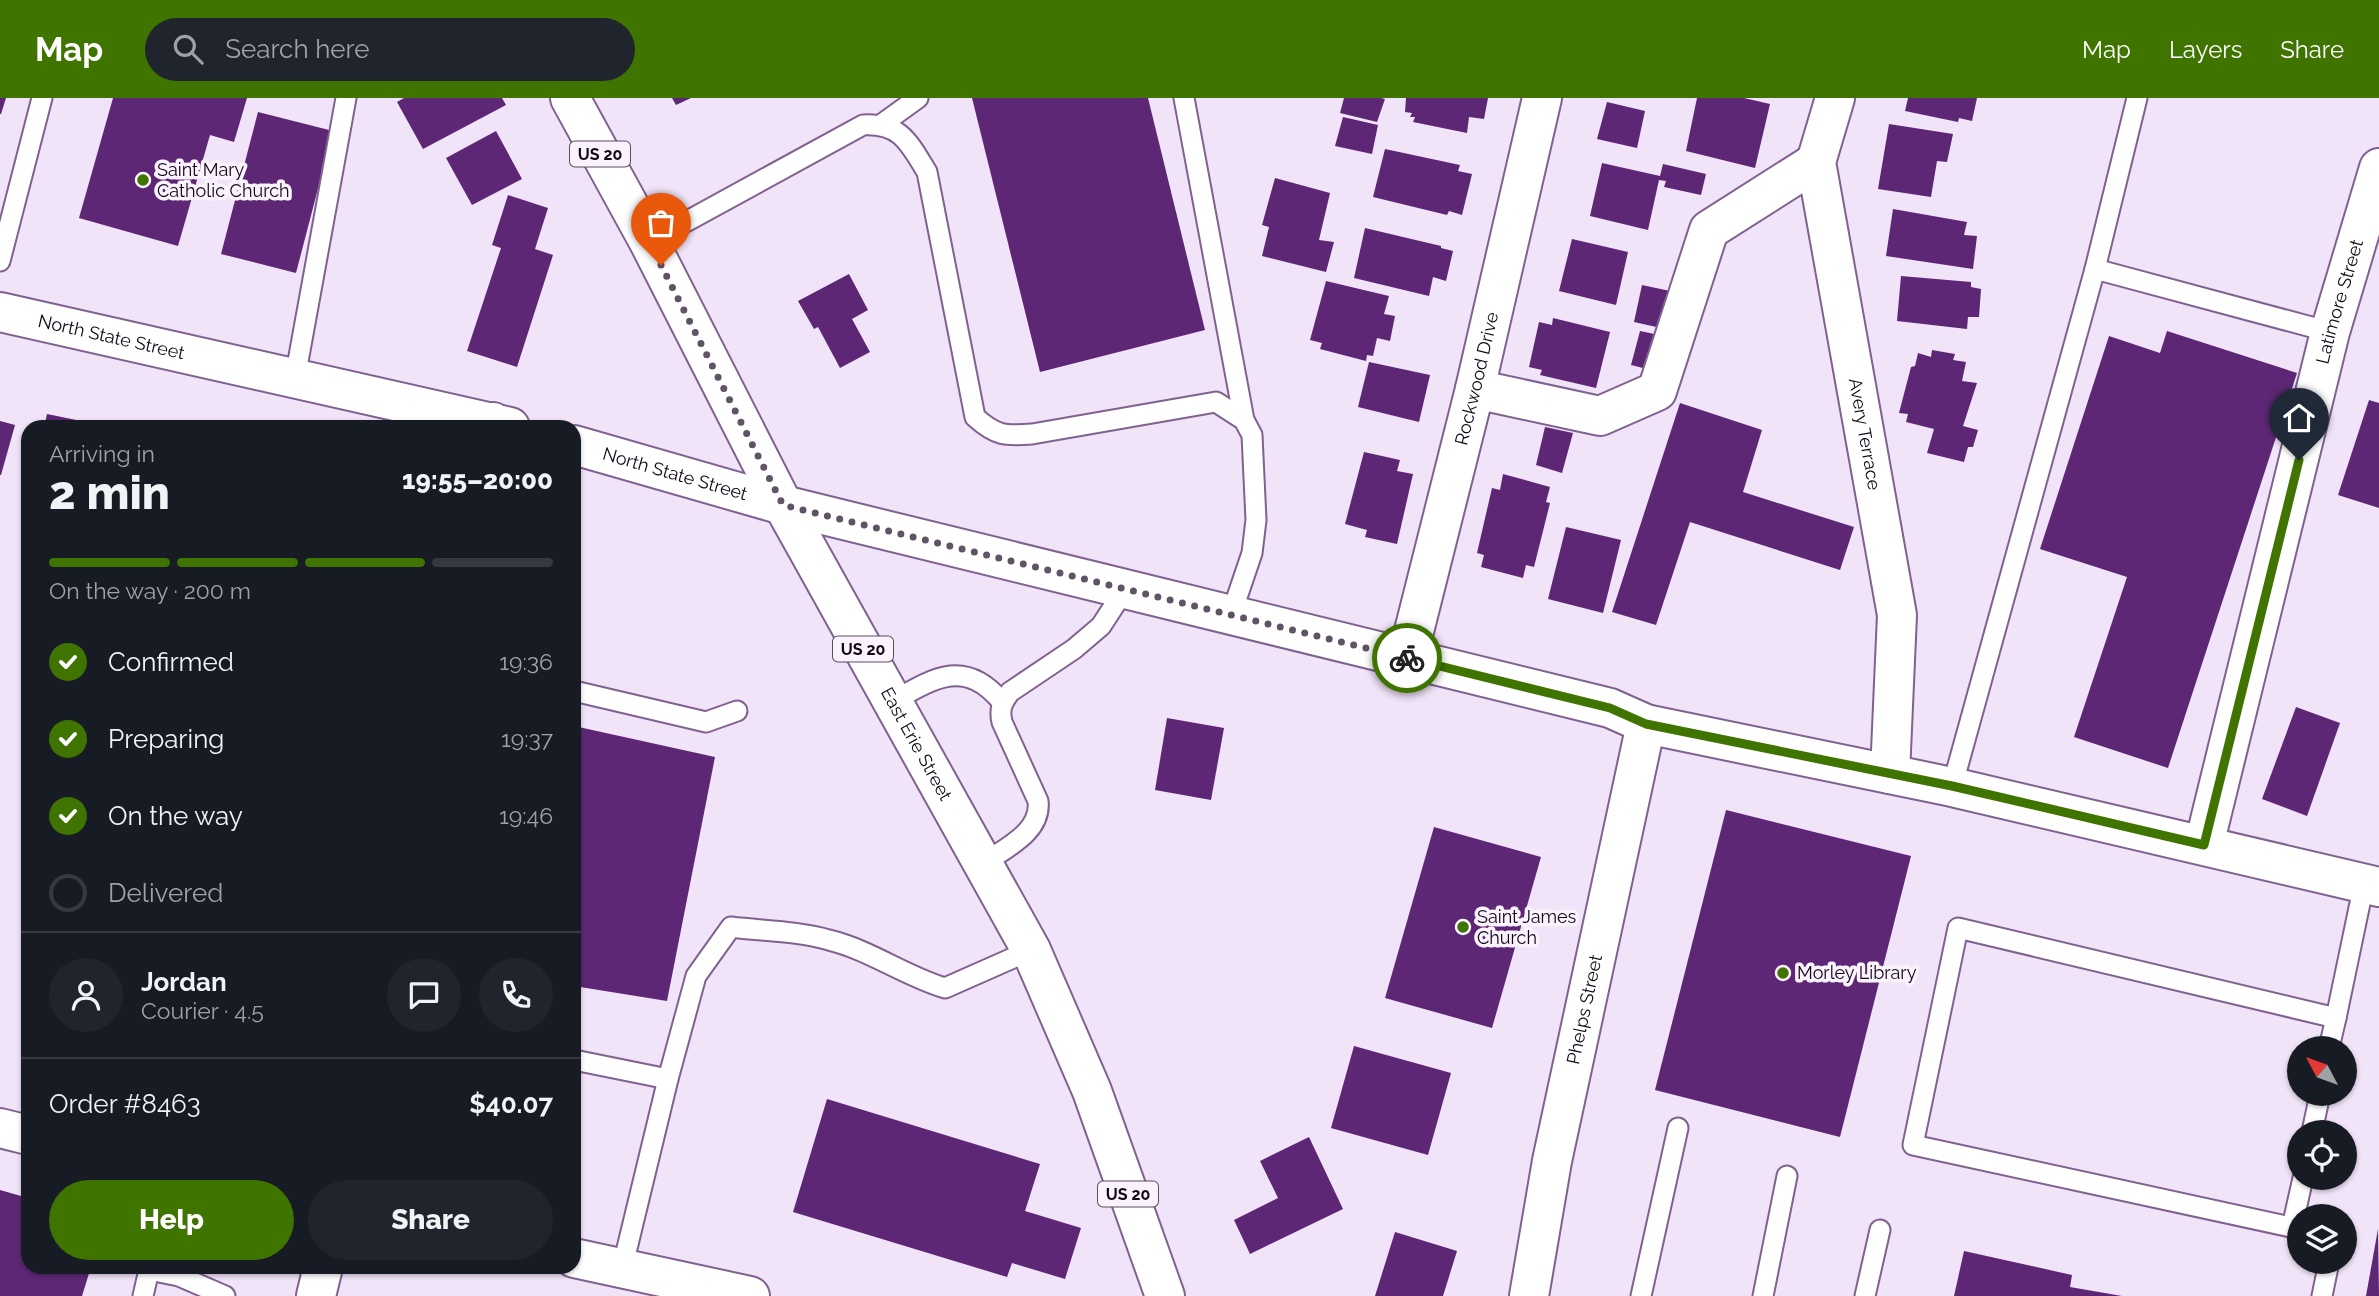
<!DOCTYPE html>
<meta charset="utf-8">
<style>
body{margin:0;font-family:Raleway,sans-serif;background:#20242c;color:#f1f3f6;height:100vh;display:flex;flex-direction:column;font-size:26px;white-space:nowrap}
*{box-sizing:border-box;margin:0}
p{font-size:23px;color:#9ea1a6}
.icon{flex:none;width:38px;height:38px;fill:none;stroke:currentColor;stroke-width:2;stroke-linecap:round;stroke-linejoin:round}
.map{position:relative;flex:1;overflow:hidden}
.sheet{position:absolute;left:21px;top:322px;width:560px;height:854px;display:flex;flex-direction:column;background:#171b24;border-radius:21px;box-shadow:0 2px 5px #0004}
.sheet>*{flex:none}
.needle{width:46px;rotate:311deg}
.tools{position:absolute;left:2287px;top:938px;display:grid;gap:14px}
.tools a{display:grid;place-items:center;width:70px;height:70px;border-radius:50%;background:#171b24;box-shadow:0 2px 5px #0004;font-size:35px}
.pin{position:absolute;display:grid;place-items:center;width:60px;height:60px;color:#fff;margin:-72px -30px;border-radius:50% 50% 50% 0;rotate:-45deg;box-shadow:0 0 7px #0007}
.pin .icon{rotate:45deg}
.courier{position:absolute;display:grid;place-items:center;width:70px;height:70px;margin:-35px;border:5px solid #3f7400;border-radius:50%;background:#fff;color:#222;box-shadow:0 2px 9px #0007}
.overview em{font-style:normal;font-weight:800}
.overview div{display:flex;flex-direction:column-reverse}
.overview{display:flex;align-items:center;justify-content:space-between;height:119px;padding:0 28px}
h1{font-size:46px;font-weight:800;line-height:52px}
.bar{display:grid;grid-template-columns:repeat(4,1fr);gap:10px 7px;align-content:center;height:84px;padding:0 28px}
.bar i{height:9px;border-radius:5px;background:#363941}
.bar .current{background:#3f7400}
.bar p{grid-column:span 4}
.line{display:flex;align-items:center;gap:18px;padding:0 28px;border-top:2px solid #363941}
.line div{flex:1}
.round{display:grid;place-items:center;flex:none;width:74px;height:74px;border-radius:37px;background:#20242c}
ol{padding:0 28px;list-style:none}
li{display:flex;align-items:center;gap:21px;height:77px}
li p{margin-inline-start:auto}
li .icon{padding:7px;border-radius:50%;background:#3f7400;color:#fff;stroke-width:4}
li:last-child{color:#9ea1a6}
li i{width:38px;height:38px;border:4px solid #363941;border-radius:50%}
.action{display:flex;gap:14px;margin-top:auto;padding:14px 28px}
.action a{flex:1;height:80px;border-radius:42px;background:#3f7400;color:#fff;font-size:28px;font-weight:800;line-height:80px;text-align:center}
.action a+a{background:#20242c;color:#f1f3f6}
header{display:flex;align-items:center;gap:42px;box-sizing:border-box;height:98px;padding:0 35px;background:#3f7400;color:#fff}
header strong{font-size:33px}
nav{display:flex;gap:38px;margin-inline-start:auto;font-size:24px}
.search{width:490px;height:63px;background:#20242c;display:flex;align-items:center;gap:18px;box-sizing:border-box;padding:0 24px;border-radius:38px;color:#9ea1a6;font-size:26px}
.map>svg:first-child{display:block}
</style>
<header>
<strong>Map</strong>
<div class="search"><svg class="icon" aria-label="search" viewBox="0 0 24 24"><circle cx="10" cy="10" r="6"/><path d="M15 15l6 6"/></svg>Search here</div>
<nav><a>Map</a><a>Layers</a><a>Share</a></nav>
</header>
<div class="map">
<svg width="2379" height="1198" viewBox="0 0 2379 1198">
<rect width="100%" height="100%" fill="#f1e3f8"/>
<g fill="#5d2775">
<path d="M0,0h6l-5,16h-1z"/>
<path d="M113,0h134l-13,44 -24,-7 -32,111 -99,-28z"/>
<path d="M404,0h98l4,7 -83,44 -26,-47z"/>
<path d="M672,0h19l-15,7z"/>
<path d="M972,0h176l57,232 -165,42z"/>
<path d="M1344,0h37l4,1 -8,23 -37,-9z"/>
<path d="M1406,0h82l-4,21 -15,-2 -2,16 -54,-11 2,-5h-5l2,-4 -7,-1z"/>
<path d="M1697,0h47l26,6 -15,64 -69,-17z"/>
<path d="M1908,0h69l-5,23 -13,-3 -1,4 -53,-11z"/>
<path d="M1607,4l38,9 -8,37 -40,-9z"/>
<path d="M258,14l75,19 -37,142 -75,-19z"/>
<path d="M1343,19l35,8 -6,29 -37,-8z"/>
<path d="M1889,26l64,10 -6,28 -10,-1 -6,36 -53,-8z"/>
<path d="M496,33l26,48 -50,26 -26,-47z"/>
<path d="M1385,51l75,16 -2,6 14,3 -10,41 -13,-4 -2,4 -74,-18z"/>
<path d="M1602,65l58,13 3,-12 43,10 -5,21 -37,-8 2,-6 -7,-1 -11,50 -58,-14z"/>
<path d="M1275,80l55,15 -11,47 15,2 -8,30 -64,-16 7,-29 -7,-2z"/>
<path d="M508,97l40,13 -13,41 18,6 -36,112 -50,-16 34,-103 -9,-3z"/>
<path d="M1893,111l74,13 -3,13 13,1 -4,33 -87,-13z"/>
<path d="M1365,130l76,18v2l12,3 -7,30 -13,-4 -4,19 -75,-18z"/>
<path d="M1572,141l56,13 -12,53 -57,-14z"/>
<path d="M849,176l19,36 -16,9 18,33 -30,16 -22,-41 -4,2 -16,-28z"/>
<path d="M1901,178l70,6v5l10,2 -2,28h-11l-1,12 -70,-8z"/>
<path d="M1326,183l63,15 -5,18 11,2 -5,25 -13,-3 -4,18 -6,-1 -1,6 -46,-12 2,-6 -12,-3z"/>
<path d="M1642,187l28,6 -9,37 -27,-6z"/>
<path d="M1553,220l57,14 -14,56 -56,-13 2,-5 -13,-3 10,-45 13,3z"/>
<path d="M1640,233l19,4 -8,35 -20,-5z"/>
<path d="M2167,233l130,42 -129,395 -94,-31 53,-160 -87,-28 69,-213 51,17z"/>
<path d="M1932,252l23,4 -2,6 13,2 -4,19 15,2 -14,43 15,4 -5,17h-5l-4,15 -37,-9 7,-24 -28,-7 2,-8 -9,-1 12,-46 4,-1 3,-13 13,4z"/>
<path d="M1369,264l61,13 -11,47 -61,-15z"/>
<path d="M2369,302l10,3v105l-41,-13z"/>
<path d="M1680,305l82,27 -19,62 111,35 -14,43 -150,-48 -34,103 -44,-13z"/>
<path d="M47,316l49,10v3h-52z"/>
<path d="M0,323l15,4 -14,50h-1z"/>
<path d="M1545,329l28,6 -11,40 -26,-8z"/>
<path d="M1364,354l36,8 -3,11 16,3 -16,70 -32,-7 2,-7 -22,-6z"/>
<path d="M1503,376l47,13 -4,15 4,1 -16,64 -8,-2 -3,13 -42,-11 3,-12 -7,-2 15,-65 8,2z"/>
<path d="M1566,429l55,13 -18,73 -55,-14z"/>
<path d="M2296,609l44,16 -33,93 -45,-17z"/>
<path d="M1167,620l57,10 -13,72 -56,-10z"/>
<path d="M574,628l141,31 -48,244 -93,-15z"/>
<path d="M1726,712l185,46 -71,281 -185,-47z"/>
<path d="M1434,729l107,30 -49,171 -107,-30z"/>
<path d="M1354,948l97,27 -23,82 -97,-27z"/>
<path d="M827,1001l213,65 -15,47 56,17 -16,51 -53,-16 -5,14 -214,-65z"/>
<path d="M1309,1039l34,72 -93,45 -16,-34 44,-22 -18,-37z"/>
<path d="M0,1092l28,8v69h63l-9,29h-82z"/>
<path d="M2378,1131l1,67h-13z"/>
<path d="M1395,1134l62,19 -14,45h-68z"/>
<path d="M1964,1153l108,24 -2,12 52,9h-168z"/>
</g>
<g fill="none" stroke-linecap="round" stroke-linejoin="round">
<g stroke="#806190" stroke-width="23">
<g id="service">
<path d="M1184,0l60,322"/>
<path d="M882,26l36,-26"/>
<path d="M649,144l214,-117c38,-2 46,18 64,47l48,245c21,19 30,19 57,17l184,-32 28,18 8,15 4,85 -4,33 -21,62"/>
<path d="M0,163l42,-163"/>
<path d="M2095,171l235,63"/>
<path d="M295,280l51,-280"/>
<path d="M574,593l132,31 31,-11"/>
<path d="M892,604c43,-25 73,-44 110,0"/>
<path d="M1952,689l143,-518 42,-171"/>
<path d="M983,766c22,-16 59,-32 55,-63l-36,-79c-3,-13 0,-19 8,-30l64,-43 27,-23 24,-37"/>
<path d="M2329,950l7,-30"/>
<path d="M574,962l94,19"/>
<path d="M2312,1034l8,-38"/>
<path d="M2292,1129l11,-49"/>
<path d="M2300,1131l-387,-84 45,-217 378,90 28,-134"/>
<path d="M150,1169l-1,3 30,6 46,20"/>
<path d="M622,1171l46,-190 28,-103 35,-49c32,4 67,4 98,13 41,10 76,36 116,48l86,-38"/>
<path d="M143,1198l6,-26"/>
<path d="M1641,1198l37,-168"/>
<path d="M1763,1198l24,-120"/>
<path d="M1865,1198l15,-66"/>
<path d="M2322,1198l7,-34"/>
</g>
</g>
<g stroke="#806190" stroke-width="42">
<g id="minor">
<path id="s1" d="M1835,0l-19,64 81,453 -7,159"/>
<path id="s2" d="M0,214l510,115"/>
<path d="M1475,291l125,27 57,-25 52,-161 107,-68"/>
<path id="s3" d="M574,347l209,60"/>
<path id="s4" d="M1407,561l68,-270 67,-291"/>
<path id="s5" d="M2204,747l126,-513 49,-164"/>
<path d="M0,1030l28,7"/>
<path d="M574,1160l176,38"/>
<path id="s6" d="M1529,1198l23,-135 94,-437"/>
</g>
</g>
<g stroke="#806190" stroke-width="42">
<g id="tertiary">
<path d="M492,329l1,-5"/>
<path d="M316,1198l7,-29"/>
</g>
</g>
<g stroke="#806190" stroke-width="42">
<path id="secondary" d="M783,407l827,203 36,16 306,63 427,100"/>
</g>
<g stroke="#806190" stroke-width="42">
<g id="primary">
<path id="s7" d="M570,0l79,144 134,263 248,445 61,141 73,205"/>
</g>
</g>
<use href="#service" stroke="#fff" stroke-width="19"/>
<use href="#minor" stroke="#fff" stroke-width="38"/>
<use href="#tertiary" stroke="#fff" stroke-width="38"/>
<use href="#secondary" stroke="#fff" stroke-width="38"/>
<use href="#primary" stroke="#fff" stroke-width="38"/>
</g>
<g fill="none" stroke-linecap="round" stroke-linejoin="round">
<path stroke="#605366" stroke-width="7" stroke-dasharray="0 12.6" d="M661,167l122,240 624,153"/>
<path stroke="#3f7400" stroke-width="9" d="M1407,560l203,50 36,16 306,62 252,59 95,-385"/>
</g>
<g fill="#3f7400" stroke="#faf3fe" stroke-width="2.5">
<circle cx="143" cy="82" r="7"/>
<circle cx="1463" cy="829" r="7"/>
<circle cx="1783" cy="875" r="7"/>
</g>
<g text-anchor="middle" stroke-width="7" stroke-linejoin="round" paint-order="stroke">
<g fill="#faf3fe" stroke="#584d5d" stroke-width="2">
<rect x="570" y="43.5" width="60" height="25" rx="5"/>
<rect x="833" y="538.5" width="60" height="25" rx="5"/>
<rect x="1098" y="1083.5" width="60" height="25" rx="5"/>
</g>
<g font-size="16" font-weight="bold" fill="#120618">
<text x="600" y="62">US 20</text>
<text x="863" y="557">US 20</text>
<text x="1128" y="1102">US 20</text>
</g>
<g font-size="18" fill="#120618" stroke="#faf3fe" text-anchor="start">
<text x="157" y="78">Saint Mary<tspan x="157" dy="21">Catholic Church</tspan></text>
<text x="1477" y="825">Saint James<tspan x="1477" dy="21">Church</tspan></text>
<text x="1797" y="881">Morley Library</text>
</g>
<g font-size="18" fill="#120618" stroke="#faf3fe">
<text dy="6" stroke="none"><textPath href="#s5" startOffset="560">Latimore Street</textPath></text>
<text dy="6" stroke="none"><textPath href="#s2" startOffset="114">North State Street</textPath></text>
<text dy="6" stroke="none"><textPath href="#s4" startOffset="289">Rockwood Drive</textPath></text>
<text dy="6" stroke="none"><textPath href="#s1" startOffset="343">Avery Terrace</textPath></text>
<text dy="6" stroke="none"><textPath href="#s3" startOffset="105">North State Street</textPath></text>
<text dy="6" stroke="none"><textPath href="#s7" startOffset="733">East Erie Street</textPath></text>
<text dy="6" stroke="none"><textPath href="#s6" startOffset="292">Phelps Street</textPath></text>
</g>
</g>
</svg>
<div class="tools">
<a><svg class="needle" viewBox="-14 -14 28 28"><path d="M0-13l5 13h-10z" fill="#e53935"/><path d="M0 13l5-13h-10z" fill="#9ea1a6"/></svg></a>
<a><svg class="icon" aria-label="locate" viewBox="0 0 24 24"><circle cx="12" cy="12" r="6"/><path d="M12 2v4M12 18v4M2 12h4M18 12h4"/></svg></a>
<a><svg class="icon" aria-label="layers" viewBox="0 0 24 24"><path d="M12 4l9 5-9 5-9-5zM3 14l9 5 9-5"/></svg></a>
</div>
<div class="pin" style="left:661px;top:167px;background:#ea580c"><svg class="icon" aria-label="bag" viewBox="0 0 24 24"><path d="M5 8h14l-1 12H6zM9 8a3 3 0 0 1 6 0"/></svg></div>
<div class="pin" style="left:2299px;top:362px;background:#1f2937"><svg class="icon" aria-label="home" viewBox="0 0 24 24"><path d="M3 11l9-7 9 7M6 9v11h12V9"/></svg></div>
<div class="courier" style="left:1407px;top:560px"><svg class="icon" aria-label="bike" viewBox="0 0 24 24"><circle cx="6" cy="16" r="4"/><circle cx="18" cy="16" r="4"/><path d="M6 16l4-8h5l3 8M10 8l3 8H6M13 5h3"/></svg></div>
<section class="sheet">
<div class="overview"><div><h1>2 min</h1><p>Arriving in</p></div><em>19:55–20:00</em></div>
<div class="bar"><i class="current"></i><i class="current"></i><i class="current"></i><i></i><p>On the way · 200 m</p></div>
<ol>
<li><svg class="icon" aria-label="check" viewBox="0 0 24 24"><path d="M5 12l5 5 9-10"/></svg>Confirmed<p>19:36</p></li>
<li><svg class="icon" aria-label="check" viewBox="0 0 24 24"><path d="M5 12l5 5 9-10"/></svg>Preparing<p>19:37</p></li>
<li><svg class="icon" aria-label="check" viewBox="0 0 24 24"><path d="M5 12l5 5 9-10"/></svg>On the way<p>19:46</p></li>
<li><i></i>Delivered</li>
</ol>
<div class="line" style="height:126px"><a class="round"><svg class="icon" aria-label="person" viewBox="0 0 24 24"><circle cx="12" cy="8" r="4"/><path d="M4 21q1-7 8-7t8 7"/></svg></a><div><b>Jordan</b><p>Courier · 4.5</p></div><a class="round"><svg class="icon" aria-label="chat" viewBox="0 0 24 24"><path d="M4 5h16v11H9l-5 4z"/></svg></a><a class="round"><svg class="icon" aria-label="phone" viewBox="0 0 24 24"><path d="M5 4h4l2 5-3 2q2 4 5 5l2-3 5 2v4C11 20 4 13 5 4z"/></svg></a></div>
<div class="line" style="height:91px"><div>Order #8463</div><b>$40.07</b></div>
<div class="action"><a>Help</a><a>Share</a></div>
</section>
</div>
